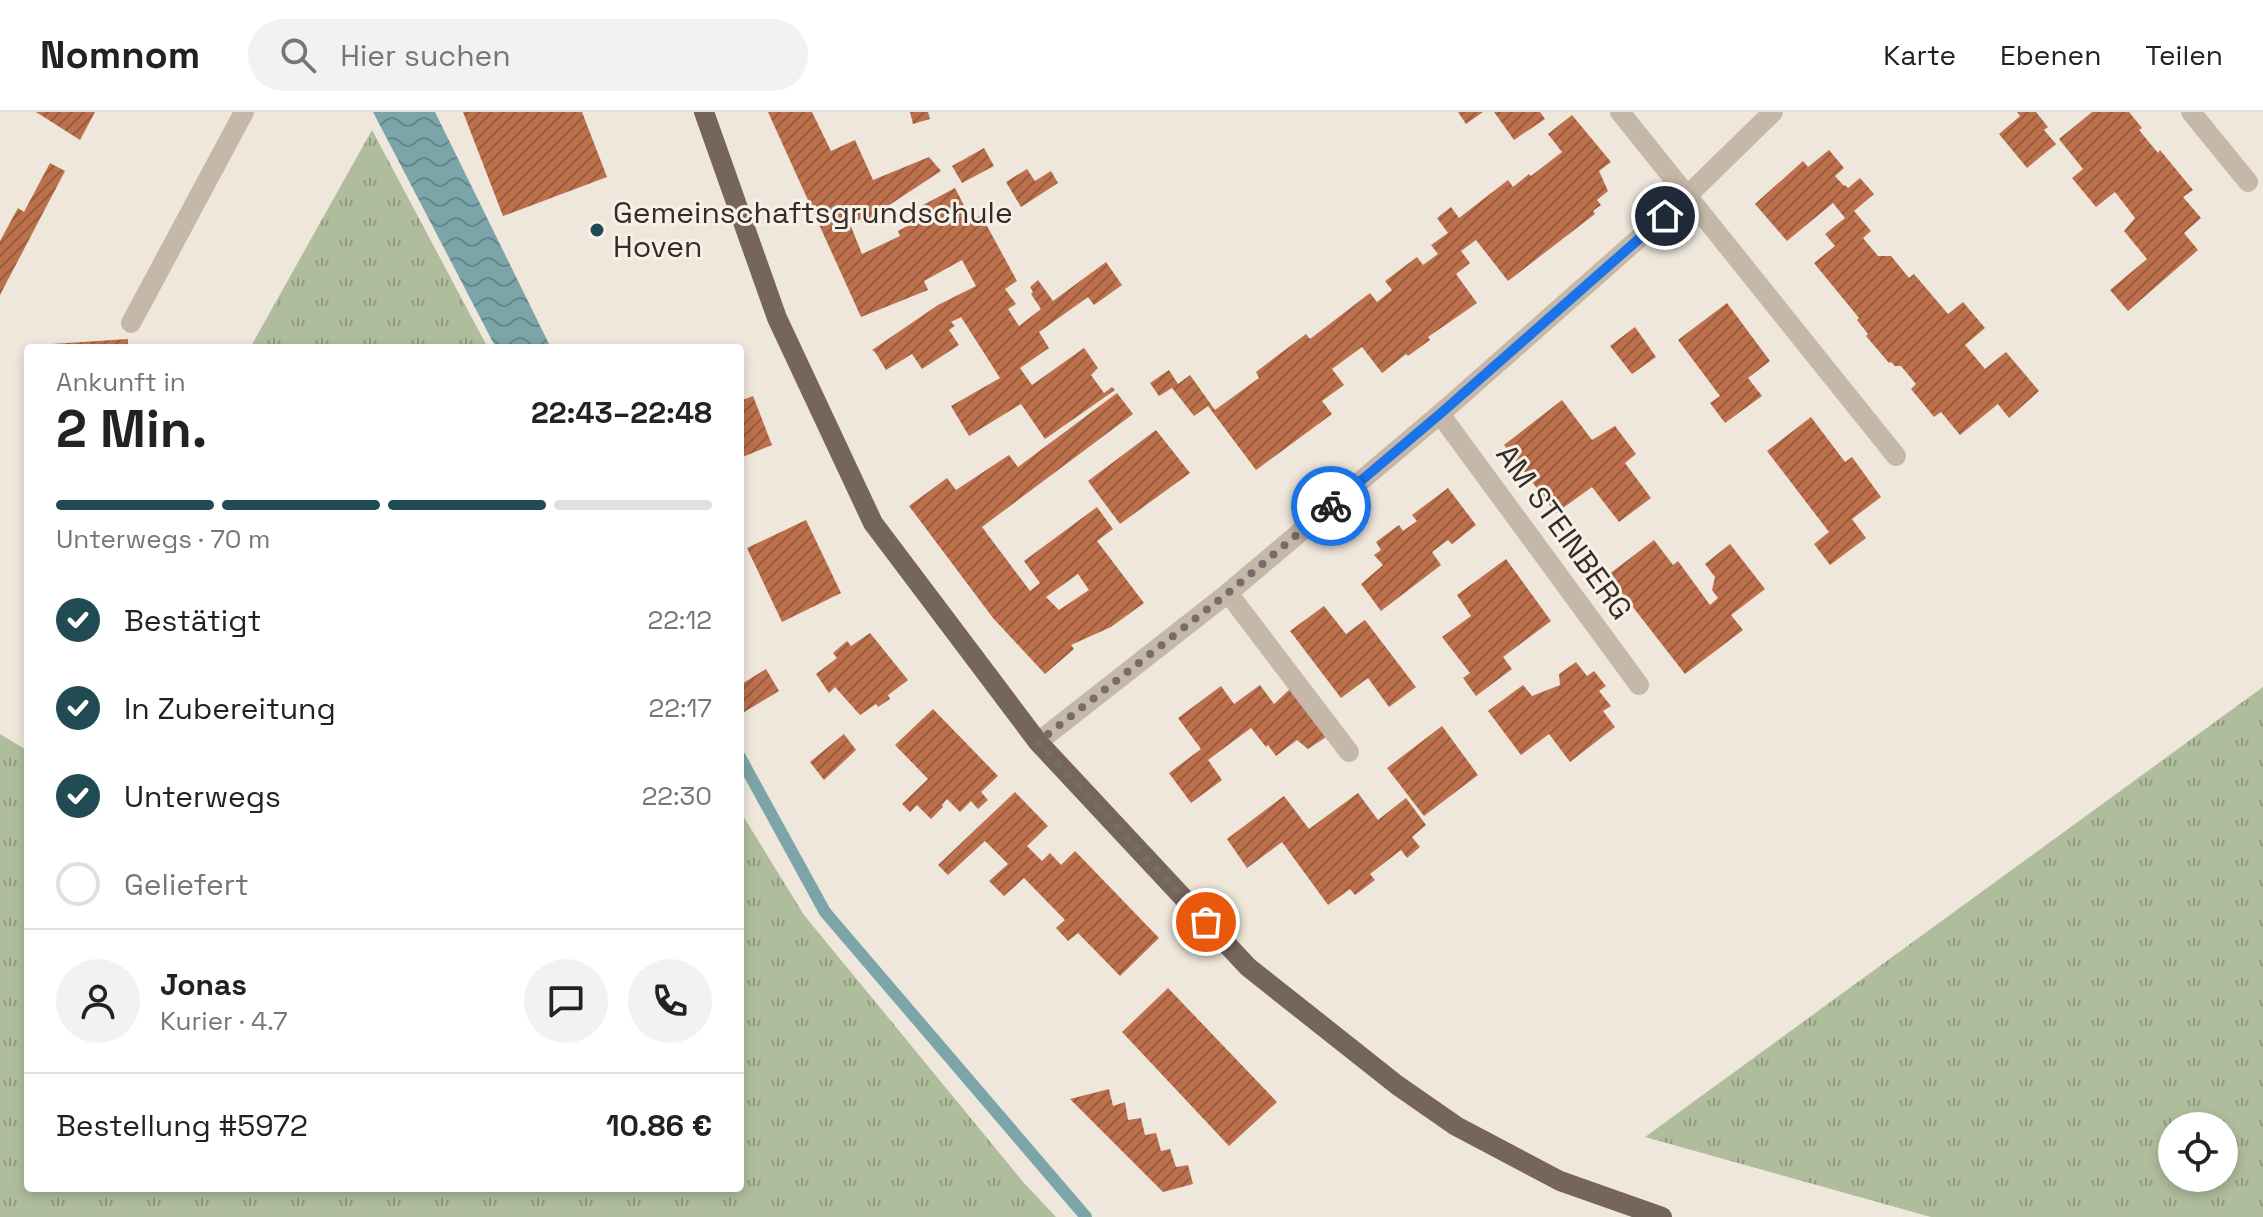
<!DOCTYPE html>
<html lang="de">
<meta charset="utf-8">
<style>
body{margin:0;font-family:"Space Grotesk",sans-serif;background:#f2f2f2;color:#222;height:100vh;display:flex;flex-direction:column;font-size:30px;white-space:nowrap}
*{box-sizing:border-box;margin:0}
p{font-size:26px;color:#767676}
.icon{flex:none;width:44px;height:44px;fill:none;stroke:currentColor;stroke-width:2;stroke-linecap:round;stroke-linejoin:round}
.map{position:relative;flex:1;overflow:hidden}
.sheet{position:absolute;left:24px;top:232px;width:720px;height:848px;display:flex;flex-direction:column;background:#fff;border-radius:8px;box-shadow:0 4px 12px #0003}
.sheet>*{flex:none}
.buttons{position:absolute;left:2158px;top:1000px;display:grid;gap:16px}
.buttons a{display:grid;place-items:center;width:80px;height:80px;border-radius:50%;background:#fff;box-shadow:0 4px 12px #0003;font-size:40px}
.pin{position:absolute;display:grid;place-items:center;width:68px;height:68px;color:#fff;margin:-34px;border:4px solid #fff;border-radius:50%;box-shadow:0 2px 8px #0007}
.courier{position:absolute;display:grid;place-items:center;width:80px;height:80px;margin:-40px;border:6px solid #1a73e8;border-radius:50%;background:#fff;color:#222;box-shadow:0 2px 10px #0007}
.head em{font-style:normal;font-weight:800}
.head div{display:flex;flex-direction:column-reverse}
.head{display:flex;align-items:center;justify-content:space-between;height:136px;padding:0 32px}
h1{font-size:52px;font-weight:800;line-height:60px}
.bar{display:grid;grid-template-columns:repeat(4,1fr);gap:12px 8px;align-content:center;height:96px;padding:0 32px}
.bar i{height:10px;border-radius:6px;background:#e0e0e0}
.bar .current{background:#214b52}
.bar p{grid-column:span 4}
.line{display:flex;align-items:center;gap:20px;padding:0 32px;border-top:2px solid #e0e0e0}
.line div{flex:1}
.round{display:grid;place-items:center;flex:none;width:84px;height:84px;border-radius:42px;background:#f2f2f2}
ol{padding:0 32px;list-style:none}
li{display:flex;align-items:center;gap:24px;height:88px}
li p{margin-inline-start:auto}
li .icon{padding:8px;border-radius:50%;background:#214b52;color:#fff;stroke-width:4}
li:last-child{color:#767676}
li i{width:44px;height:44px;border:4px solid #e0e0e0;border-radius:50%}
header{display:flex;align-items:center;gap:48px;box-sizing:border-box;height:112px;padding:0 40px;background:#fff;border-bottom:2px solid #e0e0e0}
header strong{font-size:38px}
nav{display:flex;gap:44px;margin-inline-start:auto;font-size:28px}
.search{width:560px;height:72px;background:#f2f2f2;display:flex;align-items:center;gap:20px;box-sizing:border-box;padding:0 28px;border-radius:44px;color:#767676;font-size:30px}
.map>svg:first-child{display:block}
</style>
<header>
<strong>Nomnom</strong>
<div class="search"><svg class="icon" aria-label="search" viewBox="0 0 24 24"><circle cx="10" cy="10" r="6"/><path d="M15 15l6 6"/></svg>Hier suchen</div>
<nav><a>Karte</a><a>Ebenen</a><a>Teilen</a></nav>
</header>
<div class="map">
<svg width="2263" height="1105" viewBox="0 0 2263 1105">
<defs>
<pattern id="grass-tufts" width="24" height="20" patternUnits="userSpaceOnUse" patternTransform="scale(2)"><rect width="24" height="20" fill="#b0bd9c"/><path d="M3 7l-1-3M5 7V3M7 7l1-3M15 17l-1-3M17 17v-4M19 17l1-3" fill="none" stroke="#909a7f"/></pattern>
<pattern id="water-waves" width="16" height="10" patternUnits="userSpaceOnUse" patternTransform="scale(2)"><rect width="16" height="10" fill="#7ca5aa"/><path d="M0 5q4-4 8 0t8 0" fill="none" stroke="#66878a"/></pattern>
<pattern id="building-hatch" width="6" height="6" patternUnits="userSpaceOnUse" patternTransform="scale(2)"><rect width="6" height="6" fill="#bc704c"/><path d="M-1 1l2-2M0 6l6-6M5 7l2-2" fill="none" stroke="#9a5c3f"/></pattern>
</defs>
<rect width="100%" height="100%" fill="#efe7db"/>
<g fill="url(#grass-tufts)" fill-rule="evenodd">
<path d="M372,18l116,218h-238z"/>
<path d="M2263,575v530h-332l-286,-80zM2224,1014v52h-52v-52z"/>
<path d="M0,622l28,17v437h712v-377l64,104 220,268 32,34h-1056z"/>
</g>
<path fill="url(#water-waves)" d="M373,0h62l116,236h-55z"/>
<g fill="none" stroke-linecap="round" stroke-linejoin="round">
<path stroke="#7ca5aa" stroke-width="12" d="M740,645l85,155 261,305"/>
</g>
<g fill="url(#building-hatch)" fill-rule="evenodd">
<path d="M36,0h59l-15,28z"/>
<path d="M463,0h119l25,65 -104,39z"/>
<path d="M768,0h44l19,39 24,-11 18,40 56,-23 12,14 -79,52 -1,-4 -11,5 12,30 38,-18 -2,-5 19,-10 -5,-10 43,-23 17,33 9,-6 36,66 -12,8 11,15 -8,5 11,17 22,-17 -10,-15 2,-2 -3,-5 8,-7 15,21 53,-39 16,23 -28,20 -6,-8 -49,35 10,16 -29,20 12,17 52,-37 14,20 -7,7 13,18 8,-6 3,3 -70,49 -24,-35 -52,32 -18,-30 49,-28 -39,-61 -10,5 4,4 -6,4 10,15 -37,24 -10,-15 -26,16 -11,-18 -3,-2 66,-45 38,-19 -14,-26 -38,21 4,9 -67,27z"/>
<path d="M910,0h18l2,7 -17,5z"/>
<path d="M1458,0h25l-17,12z"/>
<path d="M1494,0h46l5,7 -31,21z"/>
<path d="M2017,0h19l12,15 -4,3 12,14 -29,24 -28,-34 21,-18z"/>
<path d="M2092,0h37l13,16 -3,2 19,23 2,-3 33,40 -10,7 18,21 -17,15 14,17 -70,61 -18,-21 37,-31 -23,-28 11,-13 -20,-26 -19,15 -24,-29 11,-9 -24,-30z"/>
<path d="M1572,3l39,47 -12,9 9,20 -11,9 4,5 -8,6 2,3 -87,67 -32,-41 -15,11 9,12 -14,11 21,29 -49,34 2,3 -22,16 -2,-2 -24,19 -20,-26 -30,22 12,16 -22,16 10,13 -76,56 -48,-64 -14,10 -22,-28 -13,8 -9,-13 19,-13 9,14 12,-9 25,35 44,-32 -3,-6 50,-38 4,5 60,-46 7,9 15,-12 -7,-9 32,-24 6,8 15,-11 -7,-9 17,-12 -11,-15 14,-11 8,11 49,-38 5,7 16,-13 2,2 31,-24 -14,-18z"/>
<path d="M984,36l10,18 -32,17 -10,-17z"/>
<path d="M1829,38l15,18 -9,8 9,10 1,-1 3,3 12,-10 14,16 -20,17 17,20 -8,7 15,18h13l18,22 5,-4 34,40 15,-12 22,26 -20,17 20,24 21,-17 33,39 -30,27 -11,-14 -38,31 -19,-23 -7,5 -23,-28 5,-5 -15,-18h-6l-4,-4 -2,1 -23,-27 2,-2 -11,-14 2,-2 -45,-55 21,-17 -10,-12 20,-16 -12,-15 -46,38 -32,-37 48,-43 5,6z"/>
<path d="M50,51l15,8 -65,124v-54l18,-33 6,4z"/>
<path d="M1027,57l8,12 16,-10 7,12 -37,24 -15,-25z"/>
<path d="M1727,191l43,58 -22,17 14,18 -37,27 -15,-20 10,-7 -42,-56z"/>
<path d="M1635,215l21,30 -24,17 -22,-28z"/>
<path d="M128,227v9h-76v-4z"/>
<path d="M1117,281l16,21 -151,113 48,64 10,-8 -16,-22 73,-54 16,22 -16,12 47,62 -33,24 -40,18 3,4 -29,25 -52,-56 -84,-112 38,-28 9,12 53,-35 9,12zM1078,462l11,16 -30,20 -13,-13z"/>
<path d="M753,284l19,49 -32,13v-57z"/>
<path d="M1562,288l30,40 23,-14 21,28 -11,9 26,35 -32,24 -27,-35 -36,26 -52,-68z"/>
<path d="M1811,305l34,45 7,-5 29,40 -29,22 14,19 -36,27 -16,-21 15,-12 -62,-81z"/>
<path d="M1156,318l34,43 -70,51 -32,-43z"/>
<path d="M1448,376l28,37 -24,19 -4,-4 -16,12 9,13 -60,46 -20,-27 22,-19 -9,-10 7,-5 -5,-8 23,-17 4,6 14,-10 -5,-6z"/>
<path d="M806,408l35,73 -59,29 -35,-74z"/>
<path d="M1654,428l19,25 5,-4 32,44 8,-7 -6,-8 3,-13 -10,-13 25,-20 35,45 -34,26 12,15 -58,44 -77,-99z"/>
<path d="M1506,447l45,62 -48,36 9,12 -36,27 -13,-18 7,-5 -28,-36 29,-21 -14,-21z"/>
<path d="M1324,494l22,28 19,-14 51,67 -27,20 -21,-29 -27,20 -51,-67z"/>
<path d="M870,521l38,47 -20,15 2,4 -12,8 -2,-3 -16,11 -25,-28 -6,6 -13,-19 21,-16 -4,-5 14,-12 4,5z"/>
<path d="M1576,550l11,14 7,-5 12,15 -7,5 12,15 -8,5 12,16 -45,35 -21,-28 -28,21 -33,-44 35,-26 9,11 28,-11 -1,-11z"/>
<path d="M766,557l13,22 -38,23 -1,-29z"/>
<path d="M1260,573l14,19 16,-15 36,48 -18,12 -11,-9 -21,16 -8,-11 -2,2 -15,-19 -43,32 14,20 -31,23 -22,-30 32,-24 -23,-31 43,-32 13,18z"/>
<path d="M933,597l65,67 -17,16 7,8 -10,9 -7,-8 -11,11 -13,-13 -5,6 1,2 -12,12 -14,-14 -7,7 -8,-8 26,-25 -33,-34z"/>
<path d="M1442,614l36,49 -54,41 -37,-48z"/>
<path d="M844,622l12,16 -32,30 -14,-18z"/>
<path d="M1015,680l33,34 -21,20 15,15 8,-8 11,12 14,-14 84,87 -39,38 -42,-43 -10,8 -12,-13 9,-8 -41,-42 -20,18 -15,-15 19,-17 -23,-23 -37,34 -10,-10z"/>
<path d="M1358,681l20,27 28,-22 20,27 -14,12 8,10 -13,11 -6,-8 -31,24 5,6 -20,15 -5,-6 -22,16 -46,-63 -35,26 -20,-29 57,-43 25,33z"/>
<path d="M1168,876l109,114 -48,44 -107,-114z"/>
<path d="M1109,977l4,17 12,-4 3,18 13,-2 4,17 11,-2 5,18 9,-2 6,18 12,-2 5,19 -30,8 -93,-93z"/>
</g>
<g fill="none" stroke-linecap="round" stroke-linejoin="round">
<g stroke="#c6b8a8" stroke-width="20">
<path d="M1620,0l276,344"/>
<path d="M2191,0l57,70"/>
<path d="M131,211l113,-211"/>
<path d="M1440,302l199,271"/>
<path d="M1228,481l121,159"/>
<path d="M1038,630l190,-149 212,-179 248,-219 85,-83"/>
</g>
<path stroke="#75655a" stroke-width="20" d="M704,0l73,206 96,205 165,219 210,225 149,118 59,41 104,55 102,36"/>
</g>
<g fill="none" stroke-linecap="round" stroke-linejoin="round">
<path stroke="#756d67" stroke-width="8" stroke-dasharray="0 14.4" d="M1206,810l-168,-180 190,-149 103,-87"/>
<path stroke="#1a73e8" stroke-width="10" d="M1331,394l109,-92 225,-198"/>
</g>
<circle fill="#214b52" stroke="#f8f1e7" stroke-width="3" cx="597" cy="118" r="8"/>
<g text-anchor="middle" stroke-width="6" stroke-linejoin="round" paint-order="stroke">
<g font-size="30" fill="#342c28" stroke="#f8f1e7" text-anchor="start">
<text x="613" y="111">Gemeinschaftsgrundschule<tspan x="613" dy="34">Hoven</tspan></text>
</g>
<g font-size="30" fill="#342c28" stroke="#f8f1e7">
<text transform="translate(1564 420) rotate(54)" y="10">AM STEINBERG</text>
</g>
</g>
</svg>
<div class="buttons">
<a><svg class="icon" aria-label="locate" viewBox="0 0 24 24"><circle cx="12" cy="12" r="6"/><path d="M12 2v4M12 18v4M2 12h4M18 12h4"/></svg></a>
</div>
<div class="pin" style="left:1206px;top:810px;background:#ea580c"><svg class="icon" aria-label="bag" viewBox="0 0 24 24"><path d="M5 8h14l-1 12H6zM9 8a3 3 0 0 1 6 0"/></svg></div>
<div class="pin" style="left:1665px;top:104px;background:#1f2937"><svg class="icon" aria-label="home" viewBox="0 0 24 24"><path d="M3 11l9-7 9 7M6 9v11h12V9"/></svg></div>
<div class="courier" style="left:1331px;top:394px"><svg class="icon" aria-label="bike" viewBox="0 0 24 24"><circle cx="6" cy="16" r="4"/><circle cx="18" cy="16" r="4"/><path d="M6 16l4-8h5l3 8M10 8l3 8H6M13 5h3"/></svg></div>
<section class="sheet">
<div class="head"><div><h1>2 Min.</h1><p>Ankunft in</p></div><em>22:43–22:48</em></div>
<div class="bar"><i class="current"></i><i class="current"></i><i class="current"></i><i></i><p>Unterwegs · 70 m</p></div>
<ol>
<li><svg class="icon" aria-label="check" viewBox="0 0 24 24"><path d="M5 12l5 5 9-10"/></svg>Bestätigt<p>22:12</p></li>
<li><svg class="icon" aria-label="check" viewBox="0 0 24 24"><path d="M5 12l5 5 9-10"/></svg>In Zubereitung<p>22:17</p></li>
<li><svg class="icon" aria-label="check" viewBox="0 0 24 24"><path d="M5 12l5 5 9-10"/></svg>Unterwegs<p>22:30</p></li>
<li><i></i>Geliefert</li>
</ol>
<div class="line" style="height:144px"><a class="round"><svg class="icon" aria-label="person" viewBox="0 0 24 24"><circle cx="12" cy="8" r="4"/><path d="M4 21q1-7 8-7t8 7"/></svg></a><div><b>Jonas</b><p>Kurier · 4.7</p></div><a class="round"><svg class="icon" aria-label="chat" viewBox="0 0 24 24"><path d="M4 5h16v11H9l-5 4z"/></svg></a><a class="round"><svg class="icon" aria-label="phone" viewBox="0 0 24 24"><path d="M5 4h4l2 5-3 2q2 4 5 5l2-3 5 2v4C11 20 4 13 5 4z"/></svg></a></div>
<div class="line" style="height:104px"><div>Bestellung #5972</div><b>10.86 €</b></div>
</section>
</div>
